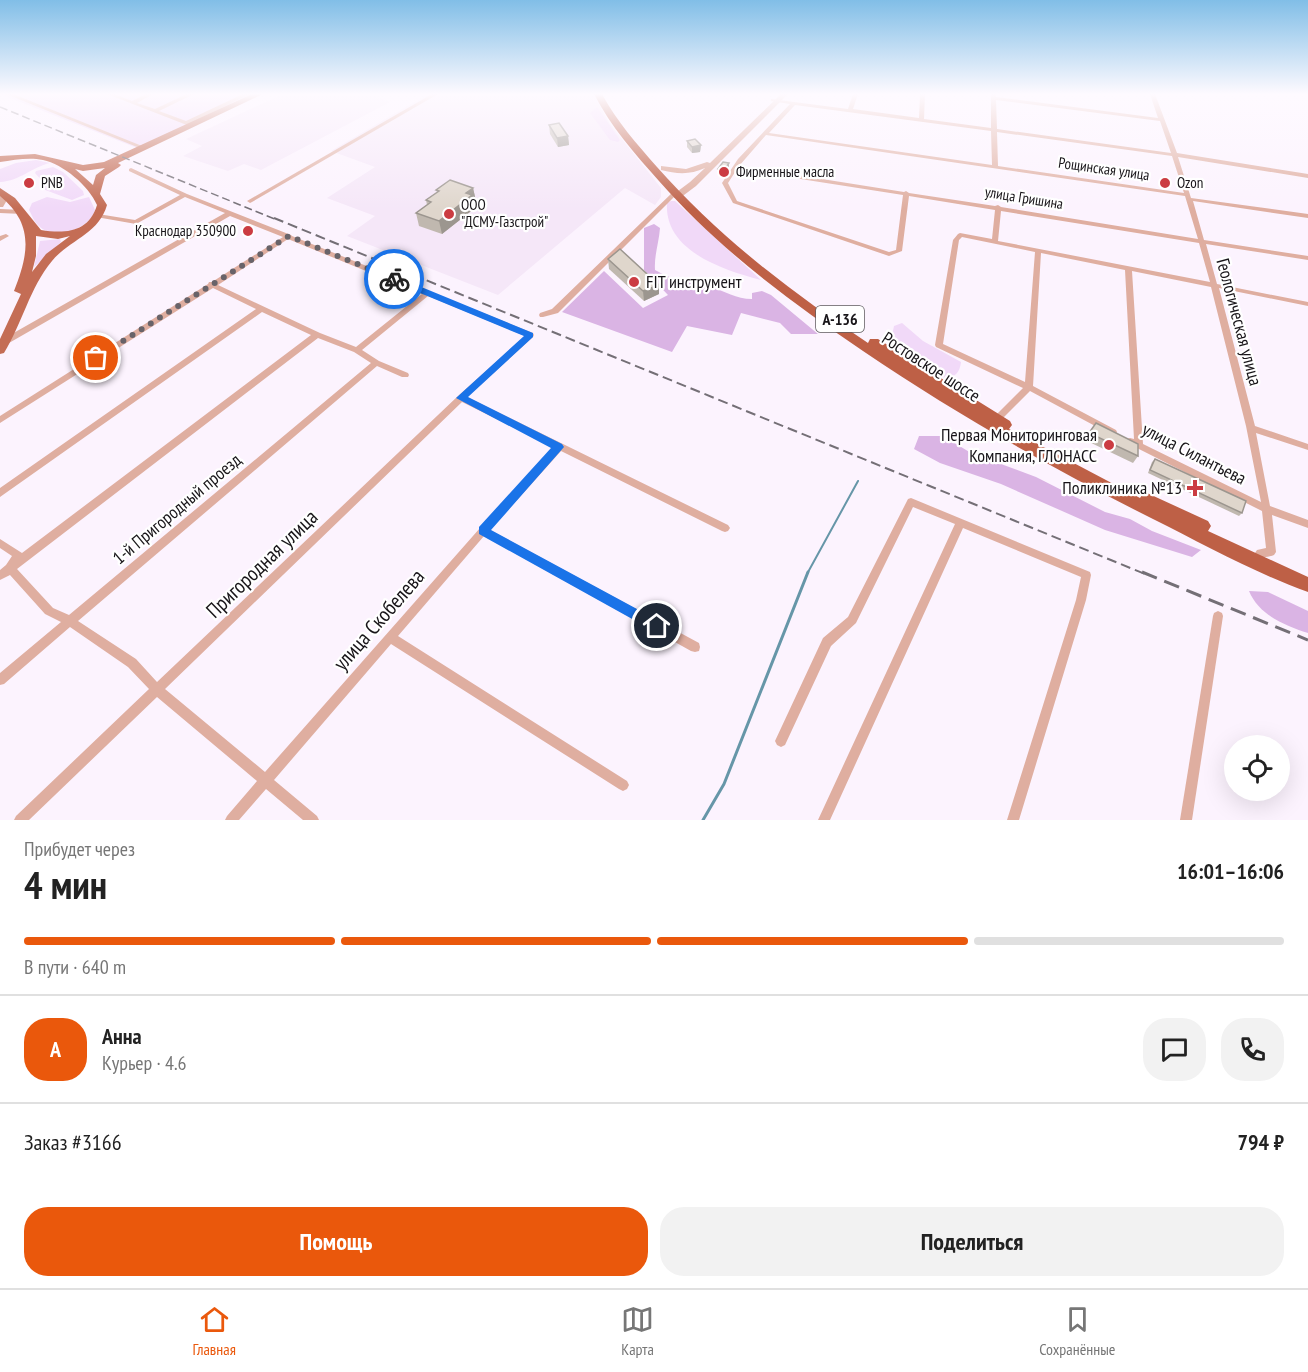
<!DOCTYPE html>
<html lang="ru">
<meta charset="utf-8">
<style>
body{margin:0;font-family:"PT Sans Narrow",sans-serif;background:#f2f2f2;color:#222;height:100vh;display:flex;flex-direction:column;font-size:22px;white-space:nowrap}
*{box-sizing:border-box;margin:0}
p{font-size:20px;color:#767676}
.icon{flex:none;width:33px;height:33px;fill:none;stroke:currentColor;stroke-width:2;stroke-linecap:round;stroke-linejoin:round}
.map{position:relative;height:820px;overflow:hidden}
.details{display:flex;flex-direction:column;background:#fff;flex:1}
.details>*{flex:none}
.buttons{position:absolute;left:1224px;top:735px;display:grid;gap:12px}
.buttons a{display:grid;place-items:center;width:66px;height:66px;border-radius:50%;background:#fff;box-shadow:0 6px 24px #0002;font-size:30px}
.pin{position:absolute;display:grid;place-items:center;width:51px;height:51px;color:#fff;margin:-26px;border:3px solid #fff;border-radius:50%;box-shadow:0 2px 6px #0007}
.courier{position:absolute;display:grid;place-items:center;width:60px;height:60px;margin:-30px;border:4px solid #1a73e8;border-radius:50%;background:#fff;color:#222;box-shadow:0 2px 8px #0007}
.summary em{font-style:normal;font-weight:700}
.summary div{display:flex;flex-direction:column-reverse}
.summary{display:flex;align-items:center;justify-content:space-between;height:102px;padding:0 24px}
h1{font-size:39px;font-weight:700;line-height:45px}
.bar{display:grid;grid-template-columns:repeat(4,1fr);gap:9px 6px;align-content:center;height:72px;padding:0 24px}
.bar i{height:8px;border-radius:4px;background:#e0e0e0}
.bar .on{background:#ea580c}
.bar p{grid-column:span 4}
.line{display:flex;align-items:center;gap:15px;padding:0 24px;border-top:2px solid #e0e0e0}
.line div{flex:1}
.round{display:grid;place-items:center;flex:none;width:63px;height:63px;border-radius:24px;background:#f2f2f2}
.primary-button{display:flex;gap:12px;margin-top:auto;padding:12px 24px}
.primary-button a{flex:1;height:69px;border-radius:24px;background:#ea580c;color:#fff;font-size:24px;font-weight:700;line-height:69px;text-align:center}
.primary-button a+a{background:#f2f2f2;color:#222}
.dock{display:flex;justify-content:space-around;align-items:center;height:84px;border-top:2px solid #e0e0e0;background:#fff;font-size:16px;color:#767676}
.dock a{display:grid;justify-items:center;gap:3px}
.dock .on{color:#ea580c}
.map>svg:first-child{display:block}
</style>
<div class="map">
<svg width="1308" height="820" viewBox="0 0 1308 820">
<rect width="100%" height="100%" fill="#fcf3fe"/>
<g fill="#f5e7f8">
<path d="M283,94h100l-5,3 12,5 -129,68 -17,-6 -16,7 -45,-15 19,-10 -16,-7z"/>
<path d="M428,94h165l17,30 51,64v9l-6,8 -30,-17 -127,107 -151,-59 28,-20 -48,-18 48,-31 -44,-16z"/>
</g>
<g fill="#f1d9f8">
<path d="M0,94h259l-122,54z"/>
<path d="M597,107l23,33 -2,2 -8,-2 -20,-27z"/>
<path d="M36,160l14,3c-18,4 -30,18 -50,19v-13l16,-6z"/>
<path d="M53,167l10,5 20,19 1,4 -12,5 -32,-12 4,-5 -9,-10 1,-2z"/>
<path d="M47,197l23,5 19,-5 6,13c-6,20 -41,31 -56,16 -5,-4 -7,-11 -10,-16l3,-7z"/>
<path d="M671,201h4l86,79c-38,-10 -97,-29 -94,-77z"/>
<path d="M60,239l1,3 -27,25 6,-26z"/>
<path d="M902,323l21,18 38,21c-1,10 -6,16 -16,16l-55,-33 4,-19z"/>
</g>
<g fill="#dab4e4">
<path d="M654,224l6,4c-1,15 -6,27 -5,42 21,12 34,11 55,17 15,4 26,12 42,12v-6l10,-2 9,4 47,39h-27l-11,-11 -39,-10 -9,22 -45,-9 -15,26 -110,-40 42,-41 39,37 25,-13 -24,-25v-42z"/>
<path d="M919,436h24l28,17 65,24 69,35 25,7 22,12 49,19 -9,7 -87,-27 -104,-46 -61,-21 -26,-14z"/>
<path d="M1249,591l19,1 40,19v22c-24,-8 -49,-18 -59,-42z"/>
</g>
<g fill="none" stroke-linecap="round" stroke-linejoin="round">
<path stroke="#6696a8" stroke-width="2" d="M807,574l51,-93"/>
<path stroke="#6696a8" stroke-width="3" d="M703,820l21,-36 84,-212"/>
<g fill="#dfaea0" fill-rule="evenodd">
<path d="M6,94h7l134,54 -5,1z"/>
<path d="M107,94h7l18,7 14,-7h7l-16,9 18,6 32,-15h7l-35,17 27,10 57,-27h7l-59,29 4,2 -3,2z"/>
<path d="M432,94h6l-186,108 -2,1 -3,-2z"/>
<path d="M853,94h5l-5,15 66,9 1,-24h5l-1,25 67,9v-34h4l1,3 162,21 -8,-24h5l22,59 131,21v4l-130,-21 13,41 117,16v4l-115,-17 11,39 104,16v4l-102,-16 11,40 91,18v4l-89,-18 36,138 53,18v6l-52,-17 14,73 38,14v8l-36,-13 4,37 -2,3c-5,2 -12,3 -17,1l-2,-3 2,-3 9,-2 -4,-37 -135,-68 -1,-2 1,-2 3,-1 4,1 -9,-169 -84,-17 -8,133 83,44 1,2 -1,2h-6l-80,-43 -31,31h-6l-1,-2 1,-2 30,-30 -87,-41 -1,-2 18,-105 5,-6 2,-1 32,6 3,-29 -86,-14 -7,55 -13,5 -156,-53 -11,-20 16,-24 52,-55 -19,-3v-2l77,10zM996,100l164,21 11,32 -174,-24zM795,105l196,26 1,34 -223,-32zM997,132l175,24 12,37 -186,-27zM766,135l419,61 13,43 -197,-32 -3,-2 -3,1 -86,-13 -3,-2 -2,1 -165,-26zM737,169l166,26 -7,55 -7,2 -152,-51 -9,-18zM1001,211l198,32 11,39 -212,-41zM962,237l73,15 -10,130 -82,-38 16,-104zM1132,271l79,16 35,139 15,76 -118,-58z"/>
<path d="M131,168l56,26 104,41 1,1 241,97 1,2 -1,2 -66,60 261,128 2,3 -2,3 -3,1 -3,-1 -161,-80 -71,79 209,113 1,4 -1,4 -4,1 -4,-1 -207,-115 -86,100 229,145 2,4 -2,4 -4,2 -4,-2 -228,-145 -117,136 43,36 2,4h-16l-37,-31 -27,31h-14l2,-4 30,-35 -100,-84 -128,123h-15l2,-4 133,-127 -21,-22 -58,-40 -66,57 -4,1v-12l61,-51 -16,-8 -35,-39 -10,5v-10l6,-5 6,-9 -12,-8v-9l22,14 289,-218 -49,-23 -262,185v-9l256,-179 -43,-21 -213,135v-7l208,-132 1,-2h3l71,-45 -53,-21 -221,127h-6l-1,-2 1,-2 222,-126 -40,-16 -49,27 -40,-7v-2l2,-1 37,6 45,-25 -51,-24v-2zM288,239l134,55 -66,53 -36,-14 -102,-48zM428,296l97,40 -67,60 -301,286 -21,-23 -58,-38 299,-255 25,11h6l1,-2 -1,-2 -29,-12 -17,-11zM318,338l36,14 17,11 -302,252 -16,-7 -36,-39zM462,402l91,45 -73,81 -215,244 -100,-83z"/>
<path d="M675,191l2,1v2l-119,119 -15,4h-3l-1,-2 1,-2 12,-4 121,-117z"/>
<path d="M6,234l3,2 -9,5v-5z"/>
<path d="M911,498l179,74 1,3 -5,25 -67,220h-12l69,-220 5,-23 -118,-49 -133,292h-12l137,-296 -42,-17 -57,116 -25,23 -46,99 -4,2 -4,-2 -2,-4 48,-103 25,-21 60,-118z"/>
<path d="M1218,611l4,2 1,3 -31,204h-12l33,-204 1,-3z"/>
</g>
<g fill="#dfaea0" fill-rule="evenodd">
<path d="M781,94h7l-92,92 -16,12h-6v-4l16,-12 15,-14c-15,7 -28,6 -44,2v-4l25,3 21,-7 3,1z"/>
<path d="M0,192h3l4,8 -4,7h-3z"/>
<path d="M0,209l22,1 4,2 -4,2 -22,-1z"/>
</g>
<path fill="#c46d55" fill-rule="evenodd" d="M252,94h11l-145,69 3,2 -2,2 -14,9 -5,18 7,11c-8,29 -38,35 -55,56 -22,26 -30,63 -48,92l-4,1v-15l21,-45 -7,-3c15,-38 20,-67 -14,-95v-8l15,10 26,32c25,4 48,2 56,-25 -8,-19 -34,-41 -54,-45 -14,-3 -29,0 -43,2v-6l35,-2 48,11 21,-3zM105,168l-9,7 -3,10 -18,-16 8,2zM36,236l22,3 12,-3 -24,18 -14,18 4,-16z"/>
<path fill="#be6046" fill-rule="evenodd" d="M594,94h8c15,28 35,50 55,73 62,70 134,125 211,176l2,-4h8l132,82 2,4 -3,4 8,4 123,65 2,-3 5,-2 61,28 3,5 -3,5 100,46v15c-53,-19 -105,-48 -155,-73 -100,-50 -197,-105 -290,-168 -74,-50 -145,-103 -204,-170 -24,-27 -48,-54 -65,-87z"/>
<path stroke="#746f76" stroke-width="1.5" stroke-dasharray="8 4" stroke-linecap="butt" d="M0,107l277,113"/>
<path stroke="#746f76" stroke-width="2" stroke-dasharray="10 5" stroke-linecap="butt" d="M274,218l871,356"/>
<path stroke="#746f76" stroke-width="3" stroke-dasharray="16 8" stroke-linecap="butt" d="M1142,572l166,68"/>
</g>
<g fill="#c0b8af">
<path d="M549,125l19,11 1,9 -11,2 -8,-13z"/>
<path d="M687,141l14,4 -1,7 -8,1 -5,-6z"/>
<path d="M718,169h11l-5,7 -6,-1z"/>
<path d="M473,188l3,13 -3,2 2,5 -33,26 -23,-8 -3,-13 11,-8 -1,-5 11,-8 -1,-2z"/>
<path d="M608,259l51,26v9l-15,7 -35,-32z"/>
<path d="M1096,423l42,33 -5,7 -48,-23z"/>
<path d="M1155,459l87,54 -3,3 -91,-43 4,-11z"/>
</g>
<g fill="#9c968f">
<path d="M568,136l1,9 -11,2 -1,-9z"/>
<path d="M701,145l-1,7 -8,1v-6z"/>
<path d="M729,163v6l-5,7v-6z"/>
<path d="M473,188l3,13 -3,2 2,5 -33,26 -3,-13 27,-28z"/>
<path d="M659,285v9l-15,7 -1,-10z"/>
</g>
<g fill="#dfd6cc" stroke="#9c968f" stroke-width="1.5">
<path d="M559,123l9,13 -11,2 -8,-13z"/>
<path d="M695,139l6,6 -9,2 -5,-6z"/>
<path d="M723,162l6,1 -5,7 -6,-1z"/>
<path d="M450,180l23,8 -7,5 6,2 -33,26 -23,-8 15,-11 -5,-2 13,-9 -3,-1z"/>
<path d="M620,249l39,36 -16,6 -35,-32z"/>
<path d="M1096,423l42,21v12l-49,-23z"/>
<path d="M1155,459l91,42 -4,12 -92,-43z"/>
</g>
<linearGradient id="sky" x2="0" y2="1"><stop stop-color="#81bee7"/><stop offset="0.45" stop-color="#fefaff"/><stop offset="1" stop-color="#fefaff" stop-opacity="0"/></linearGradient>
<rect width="1308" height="209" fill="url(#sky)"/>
<path fill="#1a73e8" d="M391,277h6l136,56v4l-65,60 94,47 2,3 -73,83 170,92 2,4 -2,4h-9l-173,-96v-7l72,-79 -95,-50 68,-62 -133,-55z"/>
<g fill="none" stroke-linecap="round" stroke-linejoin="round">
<path stroke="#686369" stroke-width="6" stroke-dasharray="0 10.8" d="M96,358l193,-122 105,43"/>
</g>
<g fill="#cb3c42" stroke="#fff" stroke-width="2">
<circle cx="724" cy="172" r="6"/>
<circle cx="29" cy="183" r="6"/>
<circle cx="1165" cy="183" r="6"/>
<circle cx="449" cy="214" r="6"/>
<circle cx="248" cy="231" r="6"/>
<circle cx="634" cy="282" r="6"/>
<circle cx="1109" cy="445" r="6"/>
<path d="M1192 479h6v6h6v6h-6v6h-6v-6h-6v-6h6z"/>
</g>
<g text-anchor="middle" stroke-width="4.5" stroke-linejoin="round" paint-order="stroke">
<g font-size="15" fill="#181519" stroke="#fff">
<text transform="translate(1104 169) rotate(8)" y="5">Рощинская улица</text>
<text transform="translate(1024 198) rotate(9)" y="5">улица Гришина</text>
</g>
<g font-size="15" fill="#181519" stroke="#fff" text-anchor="start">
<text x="736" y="177">Фирменные масла</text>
<text x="41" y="188">PNB</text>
<text x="1177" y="188">Ozon</text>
<text x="461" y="210">ООО<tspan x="461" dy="17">"ДСМУ-Газстрой"</tspan></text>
<text x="236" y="236" text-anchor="end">Краснодар 350900</text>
</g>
<rect fill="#fff" stroke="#5d5b5e" stroke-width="1.5" x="816" y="306" width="48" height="26" rx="4.5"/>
<g font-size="16" font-weight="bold" fill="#181519">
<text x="840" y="325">А-136</text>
</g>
<g font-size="18" fill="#181519" stroke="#fff" text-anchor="end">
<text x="646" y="288" text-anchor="start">FIT инструмент</text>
<text x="1097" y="441">Первая Мониторинговая<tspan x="1097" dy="21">Компания, ГЛОНАСС</tspan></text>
<text x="1182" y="494">Поликлиника №13</text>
</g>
<g font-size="18" fill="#181519" stroke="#fff">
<text transform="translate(1239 322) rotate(75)" y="6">Геологическая улица</text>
<text transform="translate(931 367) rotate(33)" y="6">Ростовское шоссе</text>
<text transform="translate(1194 454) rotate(27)" y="6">улица Силантьева</text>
<text transform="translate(177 509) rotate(-40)" y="6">1-й Пригородный проезд</text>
</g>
<g font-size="21" fill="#181519" stroke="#fff">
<text transform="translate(262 564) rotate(-44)" y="7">Пригородная улица</text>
<text transform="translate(379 620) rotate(-49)" y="7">улица Скобелева</text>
</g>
</g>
</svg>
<div class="buttons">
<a><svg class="icon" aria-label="locate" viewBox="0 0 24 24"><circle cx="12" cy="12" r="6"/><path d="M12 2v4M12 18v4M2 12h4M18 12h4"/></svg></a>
</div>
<div class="pin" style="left:96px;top:358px;background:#ea580c"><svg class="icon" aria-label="bag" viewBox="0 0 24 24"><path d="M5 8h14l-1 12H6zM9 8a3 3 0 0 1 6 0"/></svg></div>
<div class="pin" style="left:657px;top:626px;background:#1f2937"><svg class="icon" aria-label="home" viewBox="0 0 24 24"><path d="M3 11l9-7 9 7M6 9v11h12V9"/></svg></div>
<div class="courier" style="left:394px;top:279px"><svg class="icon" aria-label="bike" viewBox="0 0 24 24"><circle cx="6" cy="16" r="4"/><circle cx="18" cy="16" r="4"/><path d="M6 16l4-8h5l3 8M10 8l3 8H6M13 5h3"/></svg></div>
</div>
<section class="details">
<div class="summary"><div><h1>4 мин</h1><p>Прибудет через</p></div><em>16:01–16:06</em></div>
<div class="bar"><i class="on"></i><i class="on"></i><i class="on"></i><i></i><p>В пути · 640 m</p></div>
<div class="line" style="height:108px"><b class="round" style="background:#ea580c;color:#fff">А</b><div><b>Анна</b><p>Курьер · 4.6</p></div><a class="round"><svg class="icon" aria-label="chat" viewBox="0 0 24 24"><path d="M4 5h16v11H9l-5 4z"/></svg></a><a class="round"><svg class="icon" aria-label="phone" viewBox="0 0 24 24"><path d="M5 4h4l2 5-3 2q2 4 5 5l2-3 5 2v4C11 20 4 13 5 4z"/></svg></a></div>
<div class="line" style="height:78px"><div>Заказ #3166</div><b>794 ₽</b></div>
<div class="primary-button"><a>Помощь</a><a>Поделиться</a></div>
</section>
<nav class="dock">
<a class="on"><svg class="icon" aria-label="home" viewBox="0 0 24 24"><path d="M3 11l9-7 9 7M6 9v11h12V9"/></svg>Главная</a>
<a><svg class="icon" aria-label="map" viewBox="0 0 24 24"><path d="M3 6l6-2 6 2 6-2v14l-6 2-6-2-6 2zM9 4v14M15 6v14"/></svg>Карта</a>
<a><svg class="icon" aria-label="saved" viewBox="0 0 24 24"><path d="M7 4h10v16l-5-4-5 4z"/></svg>Сохранённые</a>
</nav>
